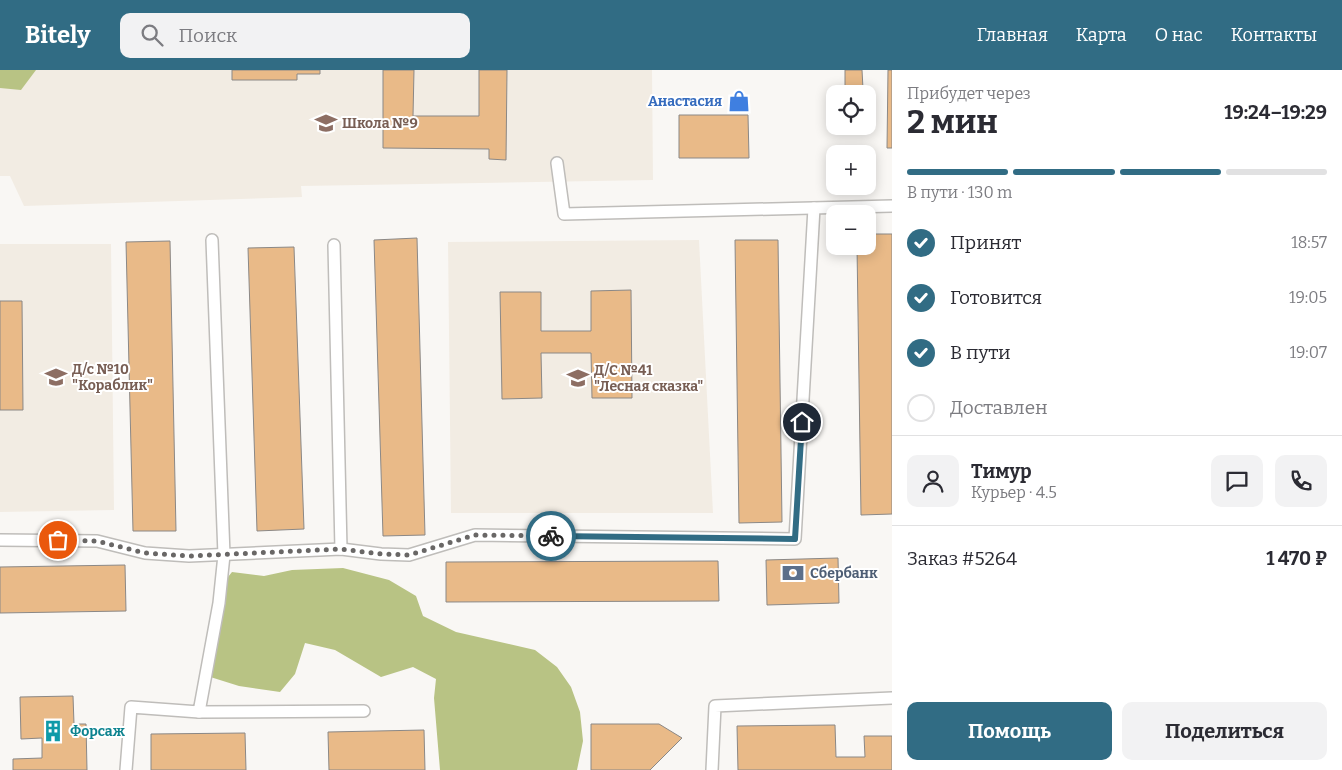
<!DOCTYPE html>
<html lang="ru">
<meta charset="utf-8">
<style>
body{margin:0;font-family:Bitter,serif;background:#f2f2f3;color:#2b2b33;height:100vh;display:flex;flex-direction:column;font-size:19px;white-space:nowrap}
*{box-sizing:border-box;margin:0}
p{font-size:16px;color:#7c7c81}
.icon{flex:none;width:28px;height:28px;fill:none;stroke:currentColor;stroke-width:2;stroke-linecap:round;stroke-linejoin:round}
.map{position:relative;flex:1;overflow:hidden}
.drawer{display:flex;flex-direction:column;background:#fff;width:450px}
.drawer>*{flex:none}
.fabs{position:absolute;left:826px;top:15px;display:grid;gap:10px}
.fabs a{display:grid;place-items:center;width:50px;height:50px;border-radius:10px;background:#fff;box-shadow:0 2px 12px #0003;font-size:25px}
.pin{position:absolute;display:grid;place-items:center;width:42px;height:42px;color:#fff;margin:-21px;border:2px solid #fff;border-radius:50%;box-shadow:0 1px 5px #0007}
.courier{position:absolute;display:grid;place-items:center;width:50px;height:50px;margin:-25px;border:4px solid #316c84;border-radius:50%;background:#fff;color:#222;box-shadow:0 1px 6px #0007}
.overview em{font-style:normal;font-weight:700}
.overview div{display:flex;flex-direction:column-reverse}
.overview{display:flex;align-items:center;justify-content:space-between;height:85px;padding:0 15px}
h1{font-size:32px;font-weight:700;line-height:38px}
.bar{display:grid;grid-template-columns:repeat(4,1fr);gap:8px 5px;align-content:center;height:60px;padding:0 15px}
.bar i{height:6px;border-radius:4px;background:#e1e1e2}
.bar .on{background:#316c84}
.bar p{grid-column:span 4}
.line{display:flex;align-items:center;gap:12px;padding:0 15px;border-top:1px solid #e1e1e2}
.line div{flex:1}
.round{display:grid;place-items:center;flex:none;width:52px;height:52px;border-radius:10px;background:#f2f2f3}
ol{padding:0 15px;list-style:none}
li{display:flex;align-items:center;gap:15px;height:55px}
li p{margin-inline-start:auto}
li .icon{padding:5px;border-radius:50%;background:#316c84;color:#fff;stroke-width:4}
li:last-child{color:#7c7c81}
li i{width:28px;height:28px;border:2px solid #e1e1e2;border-radius:50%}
.button{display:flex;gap:10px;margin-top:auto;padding:10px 15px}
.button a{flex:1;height:58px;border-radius:10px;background:#316c84;color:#fff;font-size:20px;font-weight:700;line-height:58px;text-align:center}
.button a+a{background:#f2f2f3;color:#2b2b33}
header{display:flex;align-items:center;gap:30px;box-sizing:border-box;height:70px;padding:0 25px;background:#316c84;color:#fff}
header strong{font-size:24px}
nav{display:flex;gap:28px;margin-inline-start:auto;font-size:18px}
.search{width:350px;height:45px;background:#f2f2f3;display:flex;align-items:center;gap:12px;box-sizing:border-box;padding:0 18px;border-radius:10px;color:#7c7c81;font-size:19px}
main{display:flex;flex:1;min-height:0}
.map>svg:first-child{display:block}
</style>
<header>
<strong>Bitely</strong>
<div class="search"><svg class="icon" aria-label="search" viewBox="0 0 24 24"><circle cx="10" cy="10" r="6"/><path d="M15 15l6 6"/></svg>Поиск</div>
<nav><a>Главная</a><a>Карта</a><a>О нас</a><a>Контакты</a></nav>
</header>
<main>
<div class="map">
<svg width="892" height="700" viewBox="0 0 892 700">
<rect width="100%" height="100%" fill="#f9f7f4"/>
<g fill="#f2ece3">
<path d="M0,0h652l1,110 -352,6 1,11 -278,9 -14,-30h-10z"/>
<path d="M699,170l14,273h-262l-3,-271z"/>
<path d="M0,174h111l3,266 -114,2z"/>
</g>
<g fill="#b8c384">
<path d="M0,0h36l-15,20 -21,-2z"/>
<path d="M343,498l46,12 27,16 7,20 33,16 79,18 22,17 14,20 9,25 3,29 -6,29h-137l-6,-72 2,-19 -23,-12 -32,10 -46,-27 -30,-7 -10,31 -15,18 -41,-6 -35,-11 16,-88 12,-15 32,4 28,-6z"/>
</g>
<g fill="#e9ba88" stroke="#8b8886">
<path d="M232,0h88v4h-23v6h-65z"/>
<path d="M383,0h31l-1,46h66v-46h28l-1,90 -17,-1v-10l-106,-1z"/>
<path d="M845,0h17l1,19h-18z"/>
<path d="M888,0h4v78h-5z"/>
<path d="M679,45h69l1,43h-70z"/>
<path d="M868,164h24v280l-31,1 -4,-269h11z"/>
<path d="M417,168l8,297 -42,1 -9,-296z"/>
<path d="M735,170h43l4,282 -43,1z"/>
<path d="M170,171l6,290h-43l-7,-289z"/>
<path d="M294,177l10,282 -47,2 -9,-283z"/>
<path d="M631,220l1,108h-40l-1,-45h-50l1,45 -40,1 -2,-107h41v39h50v-40z"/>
<path d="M0,231h22l1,109h-23z"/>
<path d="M838,488l1,45 -72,2 -1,-45z"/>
<path d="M718,491l1,40 -273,1v-40z"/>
<path d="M125,495l1,46 -126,2v-46z"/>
<path d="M73,626l1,28h12l1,46h-74v-11l29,-1v-20l-21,1 -1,-42z"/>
<path d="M591,654h68l23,14 -32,32h-59z"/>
<path d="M835,655l1,32h29l-1,-21h28v34h-154l-1,-44z"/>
<path d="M424,660l1,40h-96l-1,-38z"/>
<path d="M245,663l1,37h-95v-36z"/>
</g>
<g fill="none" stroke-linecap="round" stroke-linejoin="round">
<g stroke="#bfbdba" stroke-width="14">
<g id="lane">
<path d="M557,93l7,51 328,-8"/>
<path d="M334,175l7,304"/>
<path d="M0,470l97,1 48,12 44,3 152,-7 40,5 28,1 66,-20 320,4 19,-331"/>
<path d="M199,642l165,-1"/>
<path d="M126,700l5,-63 68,5 20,-109 5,-48 -12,-315"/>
<path d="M712,700l3,-64 177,-8"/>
</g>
</g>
<use href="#lane" stroke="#fff" stroke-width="11"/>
</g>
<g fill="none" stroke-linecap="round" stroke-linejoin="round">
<path stroke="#696766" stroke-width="5" stroke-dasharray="0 9" d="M58,470l39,1 48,12 44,3 152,-7 40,5 28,1 66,-20 76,1"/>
<path stroke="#316c84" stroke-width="6" d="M551,466l244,3 7,-117"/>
</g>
<defs>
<g id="shop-bare" transform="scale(1.725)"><path d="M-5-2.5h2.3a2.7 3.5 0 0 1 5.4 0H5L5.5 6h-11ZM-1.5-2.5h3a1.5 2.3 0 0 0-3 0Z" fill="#3f7fe0" stroke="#fff" stroke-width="2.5" paint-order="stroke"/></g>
<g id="school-bare" transform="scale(1.725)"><path d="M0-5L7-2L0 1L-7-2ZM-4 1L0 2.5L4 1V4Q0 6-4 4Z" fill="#8d6e63" stroke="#fff" stroke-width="2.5" paint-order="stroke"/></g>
<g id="bank-bare" transform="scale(1.725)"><path d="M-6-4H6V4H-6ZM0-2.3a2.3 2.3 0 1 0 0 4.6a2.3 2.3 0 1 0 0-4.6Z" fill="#5c6f8a" stroke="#fff" stroke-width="2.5" paint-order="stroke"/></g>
<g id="building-bare" transform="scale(1.725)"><path d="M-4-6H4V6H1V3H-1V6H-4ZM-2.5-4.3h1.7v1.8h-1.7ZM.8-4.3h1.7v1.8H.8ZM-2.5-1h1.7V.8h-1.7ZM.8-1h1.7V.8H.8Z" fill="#0f9aa8" stroke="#fff" stroke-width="2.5" paint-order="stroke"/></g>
</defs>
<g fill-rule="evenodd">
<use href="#shop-bare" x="739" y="31"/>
<use href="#school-bare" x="326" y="53"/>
<use href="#school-bare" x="56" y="307"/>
<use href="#school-bare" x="578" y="308"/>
<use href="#bank-bare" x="793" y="503"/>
<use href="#building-bare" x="53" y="661"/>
</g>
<g text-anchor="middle" stroke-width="4" stroke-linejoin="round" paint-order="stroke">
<g font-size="14" font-weight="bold" fill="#366cbe" stroke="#fff" text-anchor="end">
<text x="722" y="36">Анастасия</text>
</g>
<g font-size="14" font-weight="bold" fill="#785e54" stroke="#fff" text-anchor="start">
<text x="342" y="58">Школа №9</text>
<text x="72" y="304">Д/с №10<tspan x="72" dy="16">"Кораблик"</tspan></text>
<text x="594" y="305">Д/С №41<tspan x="594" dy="16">"Лесная сказка"</tspan></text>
</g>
<g font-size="14" font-weight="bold" fill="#4e5e75" stroke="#fff" text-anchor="start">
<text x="810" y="508">Сбербанк</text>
</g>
<g font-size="14" font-weight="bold" fill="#0d838f" stroke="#fff" text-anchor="start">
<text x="70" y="666">Форсаж</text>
</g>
</g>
</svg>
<div class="fabs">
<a><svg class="icon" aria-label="locate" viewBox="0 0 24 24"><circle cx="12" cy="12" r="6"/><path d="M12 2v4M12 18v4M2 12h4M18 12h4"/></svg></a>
<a>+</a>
<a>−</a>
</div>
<div class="pin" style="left:58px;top:470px;background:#ea580c"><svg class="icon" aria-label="bag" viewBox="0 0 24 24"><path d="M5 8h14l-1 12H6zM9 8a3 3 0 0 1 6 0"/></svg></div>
<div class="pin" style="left:802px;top:352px;background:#1f2937"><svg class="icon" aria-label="home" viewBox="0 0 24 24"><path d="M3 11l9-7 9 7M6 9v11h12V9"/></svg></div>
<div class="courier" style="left:551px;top:466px"><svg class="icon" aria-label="bike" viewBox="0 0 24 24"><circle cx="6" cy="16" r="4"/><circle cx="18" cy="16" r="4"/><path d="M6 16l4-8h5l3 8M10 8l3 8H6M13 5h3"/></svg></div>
</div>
<section class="drawer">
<div class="overview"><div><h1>2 мин</h1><p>Прибудет через</p></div><em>19:24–19:29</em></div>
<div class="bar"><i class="on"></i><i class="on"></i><i class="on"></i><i></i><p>В пути · 130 m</p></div>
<ol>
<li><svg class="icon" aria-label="check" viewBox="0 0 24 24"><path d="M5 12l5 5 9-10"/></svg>Принят<p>18:57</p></li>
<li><svg class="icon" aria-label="check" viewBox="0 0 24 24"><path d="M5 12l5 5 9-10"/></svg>Готовится<p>19:05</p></li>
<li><svg class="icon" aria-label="check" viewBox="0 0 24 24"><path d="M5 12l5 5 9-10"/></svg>В пути<p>19:07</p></li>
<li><i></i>Доставлен</li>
</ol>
<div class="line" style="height:90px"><a class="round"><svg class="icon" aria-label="person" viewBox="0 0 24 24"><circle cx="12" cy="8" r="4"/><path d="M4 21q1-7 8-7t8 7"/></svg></a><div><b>Тимур</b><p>Курьер · 4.5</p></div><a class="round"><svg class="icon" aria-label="chat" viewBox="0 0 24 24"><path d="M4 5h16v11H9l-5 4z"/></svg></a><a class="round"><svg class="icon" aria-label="phone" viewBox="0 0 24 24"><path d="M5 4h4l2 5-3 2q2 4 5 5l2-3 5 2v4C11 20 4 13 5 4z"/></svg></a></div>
<div class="line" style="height:65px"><div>Заказ #5264</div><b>1 470 ₽</b></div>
<div class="button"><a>Помощь</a><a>Поделиться</a></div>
</section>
</main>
